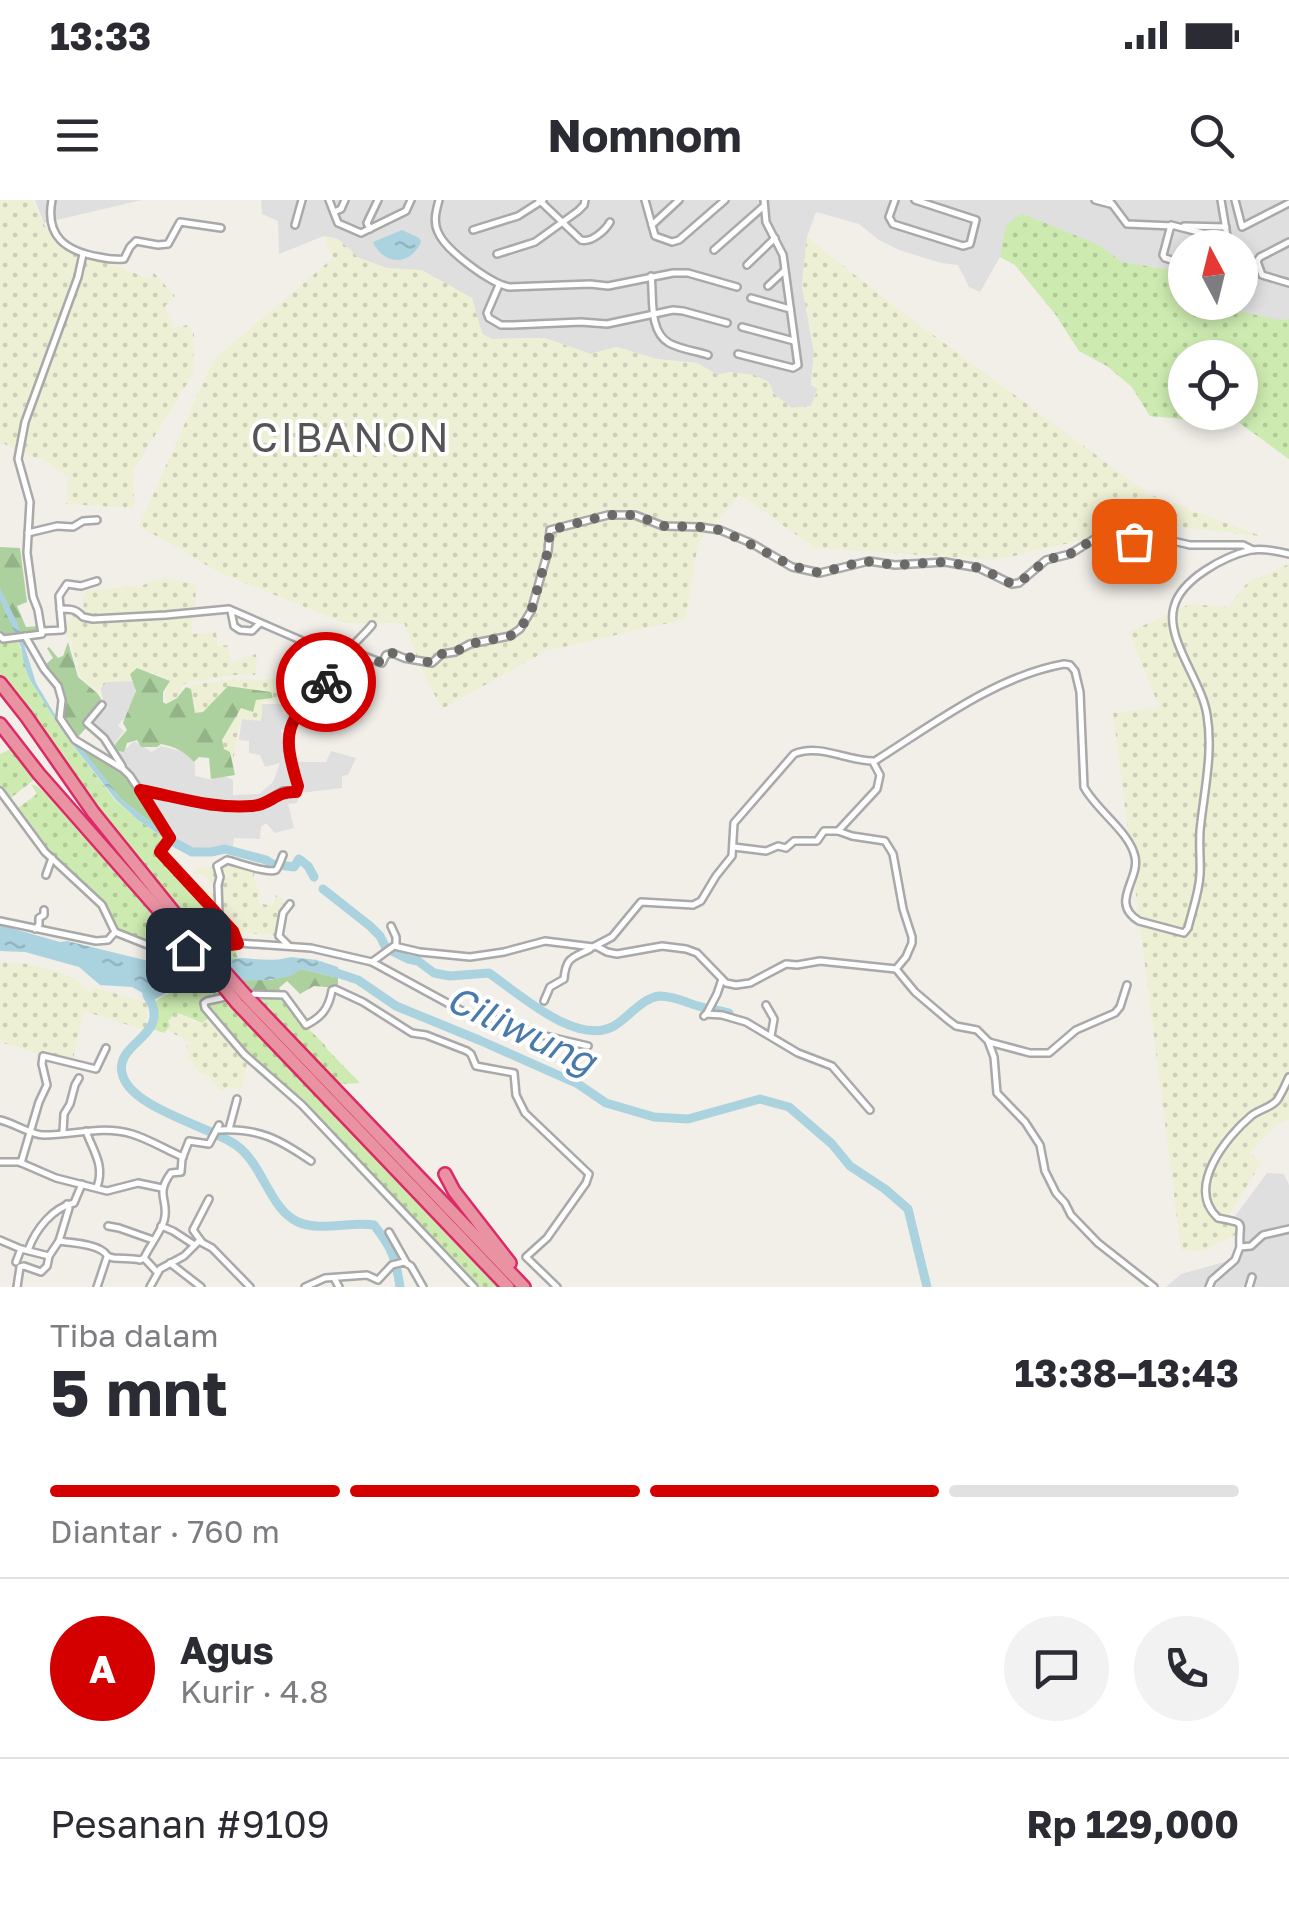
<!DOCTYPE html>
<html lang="id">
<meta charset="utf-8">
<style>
body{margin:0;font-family:"Golos Text",sans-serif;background:#f2f2f3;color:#2b2b33;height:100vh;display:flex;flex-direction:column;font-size:38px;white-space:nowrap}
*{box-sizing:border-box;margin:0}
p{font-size:32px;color:#7c7c81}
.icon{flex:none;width:55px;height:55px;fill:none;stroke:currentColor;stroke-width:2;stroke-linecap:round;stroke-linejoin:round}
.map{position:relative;height:1087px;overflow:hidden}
.drawer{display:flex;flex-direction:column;background:#fff;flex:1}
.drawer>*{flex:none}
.needle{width:65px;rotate:353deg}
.controls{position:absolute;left:1168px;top:30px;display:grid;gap:20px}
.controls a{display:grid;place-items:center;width:90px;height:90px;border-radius:50%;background:#fff;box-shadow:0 5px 15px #0003;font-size:50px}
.pin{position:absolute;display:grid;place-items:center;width:85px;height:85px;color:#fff;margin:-42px;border-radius:20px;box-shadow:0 5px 15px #0006}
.courier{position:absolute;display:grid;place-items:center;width:100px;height:100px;margin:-50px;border:8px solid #d40000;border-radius:50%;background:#fff;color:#222;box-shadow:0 2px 12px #0007}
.summary em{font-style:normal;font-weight:700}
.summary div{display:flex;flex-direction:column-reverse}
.summary{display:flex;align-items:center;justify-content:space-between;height:170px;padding:0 50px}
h1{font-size:65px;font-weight:700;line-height:75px}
.bar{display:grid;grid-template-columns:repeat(4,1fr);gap:15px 10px;align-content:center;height:120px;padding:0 50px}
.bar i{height:12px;border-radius:8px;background:#e1e1e2}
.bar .active{background:#d40000}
.bar p{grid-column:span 4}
.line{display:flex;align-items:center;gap:25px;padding:0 50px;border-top:2px solid #e1e1e2}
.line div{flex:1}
.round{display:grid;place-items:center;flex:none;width:105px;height:105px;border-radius:52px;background:#f2f2f3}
.status{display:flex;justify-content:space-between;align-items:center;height:70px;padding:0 50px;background:#fff;direction:ltr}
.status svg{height:28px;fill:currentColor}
header{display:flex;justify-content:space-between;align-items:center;height:130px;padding:0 50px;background:#fff;font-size:45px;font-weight:700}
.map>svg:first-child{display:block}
</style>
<div class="status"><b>13:33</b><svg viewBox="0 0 49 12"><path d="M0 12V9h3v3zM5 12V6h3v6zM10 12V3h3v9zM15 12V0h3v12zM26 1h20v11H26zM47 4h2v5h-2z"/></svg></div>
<header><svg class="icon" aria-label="menu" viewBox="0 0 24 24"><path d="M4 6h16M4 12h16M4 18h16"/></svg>Nomnom<svg class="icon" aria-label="search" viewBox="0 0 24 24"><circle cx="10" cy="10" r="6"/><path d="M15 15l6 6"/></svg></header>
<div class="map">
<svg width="1289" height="1087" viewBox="0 0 1289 1087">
<defs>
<pattern id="farmland-dots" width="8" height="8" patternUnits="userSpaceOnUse" patternTransform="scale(2.5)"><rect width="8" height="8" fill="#eef0d5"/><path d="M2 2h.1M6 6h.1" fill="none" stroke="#ccceb7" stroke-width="1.8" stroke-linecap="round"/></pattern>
<pattern id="grass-dots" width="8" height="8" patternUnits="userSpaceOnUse" patternTransform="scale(2.5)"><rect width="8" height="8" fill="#cdebb0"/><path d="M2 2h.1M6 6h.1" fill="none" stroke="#b0c997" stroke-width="1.8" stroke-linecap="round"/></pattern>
<pattern id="forest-firs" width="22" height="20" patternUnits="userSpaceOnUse" patternTransform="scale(2.5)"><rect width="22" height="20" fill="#add19e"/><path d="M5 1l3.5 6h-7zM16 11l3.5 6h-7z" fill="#95b388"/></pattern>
<pattern id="water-ripples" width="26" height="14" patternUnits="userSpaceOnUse" patternTransform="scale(2.5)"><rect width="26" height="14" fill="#aad3df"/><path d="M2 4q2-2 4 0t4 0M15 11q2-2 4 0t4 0" fill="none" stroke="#92b5bf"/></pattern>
</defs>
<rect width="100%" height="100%" fill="#f2efe9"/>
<g fill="#e0dfdf" fill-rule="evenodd">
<path d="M35,0h107l-98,23z"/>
<path d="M261,0h1028v259l-63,-46 14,-1v-54h-55v54l36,1 -27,7 -44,-4 -18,-29 -25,-21 -28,-15 -23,-36 -41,-50 -15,-8 -20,35 -11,-5 -11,-22 -17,-2 -42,-13 -20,-10 -20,-16 -43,-12 -9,25 -5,49 12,66 -3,33 7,3 -7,18 -20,2 -17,-14 -44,-22 -12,3 -21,-12 -41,-4 -39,-12 -27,7 -45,-16 -53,1 -10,-5 -10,-36 -113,-40 -21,-19 -14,-3 -45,18 -1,-33 -16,-7zM1185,48h55v54h-55z"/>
<path d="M130,480l5,3 1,13 11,31 -25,-7 -4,6 6,5 -10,13 13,4 7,-7 18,11 9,-6 20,5 14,12v13l18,4 4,-8 16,8v15l26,-1 14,-12 7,-19 -15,4 -5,-12 -11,-2v-12l-10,-1 3,-23 19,-13h22v10l8,2v13l-10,1 10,32h35l5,-11 25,7 -8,17 -6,1v12l-42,5 -3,10 -9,1 6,24 -19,5 -9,-10 -5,4 -1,12 -26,-1 -2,14 -7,-3 -14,3h-19l-16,-8 -5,-6 -81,-112 18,-19 -5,-7 -3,-14 9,-5z"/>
<path d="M1267,973l17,1 5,11v102h-123l15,-13 54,-15 6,-26 -8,-14z"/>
</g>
<g fill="url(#farmland-dots)">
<path d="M0,0h33l11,25 20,22 20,10 33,9 32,13 5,-6 21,23 -10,10 8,22 14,-3 7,9 -1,40 -60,97 1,37 -68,-4 2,-27 -25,-17 -22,-7 -18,-10 -3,3z"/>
<path d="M324,36l14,3 21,19 27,10 36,2 50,28 10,36 10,5 53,-1 45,16 27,-7 39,12 41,4 21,12 12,-3 24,3 15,7 5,12 18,14 19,-2 7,-17 -7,-4 3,-33 -12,-66 5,-49 87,69 255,188 112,42 -110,-12 -154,36 -182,-12 -75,-53 -42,48 -12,76 -140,32 -104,58 -17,-32 -21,-54h-60l-124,-50 -81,-47 74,-166 120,-102z"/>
<path d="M1289,364v555l-13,6 -26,28 11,10 -32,52 8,19 -34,17 -22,-1 -68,-537 46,-6 -30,-75 61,-28 38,3 20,-25z"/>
<path d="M163,378l33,6 -1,29 -106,6 -5,-9 -1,-11 3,-8 57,-6z"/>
<path d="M76,413l12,9 66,-2 38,-4v18l24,-2 2,14 11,-1 1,18 26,-9 1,11 -2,10h-21l-51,9 -5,12 -11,7 -3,-8 5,-11 -9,-10 -27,-4 -2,11 -24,1 -9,9 -18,-14 -9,-36 -6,-9 7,-17z"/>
<path d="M312,474l6,12 -14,10 -8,15h-14l-2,-11 -17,2 -2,19 -21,-2 -7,43 -62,-20 14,-53 8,-4 40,-6 23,1z"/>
<path d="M227,660l28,9 -2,11 3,1v7l3,1 -1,14 15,3 3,-11 6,4 3,6 -5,9 -4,22 -43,-5 -37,-41 1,-8 13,10 7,2 1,-8 -9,-2v-5l-15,-7 1,-3 22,-3z"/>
<path d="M0,762l29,2 31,8 16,7 13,13 6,-4 52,14v29l-63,-20 -12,53 -72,-22z"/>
<path d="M176,813l5,1 14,8 15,-6 38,42 -6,31 -12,-2 -9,4 -15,-17 -5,-1 -13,-15 2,-4 -4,-7 3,-4 -21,-13 2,-4 -2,-5z"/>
</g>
<g fill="url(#grass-dots)">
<path d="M1023,14l76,31 23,17 43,7 20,8v25l38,1 19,9 37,8 10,-1v140l-63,-46 14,-1v-54h-55v54l36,1 -27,7 -44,-4 -18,-29 -25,-21 -28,-15 -23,-36 -41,-50 -15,-8c5,-21 1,-35 23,-43z"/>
<path d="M0,436l17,1 13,43 35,55 50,65 23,20 30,20 -8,12 73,79 5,12 -5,2 5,13 -22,4 -216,-279z"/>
<path d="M13,548l2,6 20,25 -28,22 -7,-10v-37z"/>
<path d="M31,584l6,2 14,13 131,149 -22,1 -45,-14 -12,-28 -52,-47 -37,-49 23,-17z"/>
<path d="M218,780l290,307h-33l-173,-182 -59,-52 -32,-37 -9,7 -21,-9 -5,-1 -8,8 2,5 -6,7 -12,-4 6,-7 -3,-20c20,-15 39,-15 63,-22z"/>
<path d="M245,794h37l10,19 32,31 2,4 34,35 -22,1z"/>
</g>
<g fill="url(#forest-firs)">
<path d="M0,347l20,1 7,54 -10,4 9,21 15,-1v7l-38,6 -3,-3z"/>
<path d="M68,442l10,35 19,16 9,13 -29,32 -15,-25c9,-24 -3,-31 -17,-48l8,-7 -6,-10 2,-1 9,11 5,-2z"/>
<path d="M137,468l33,13 -7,11v10l3,2 11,-6 9,-11 5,2 4,24 8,-1 25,-26 43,6 2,6 -17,2 -3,12 -12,-4 -19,32 2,9 6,3 5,23 -24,4 -2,-21 -10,-1 -5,5c-11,-11 -18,-15 -33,-18l-4,3h-16l-4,-7 -10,3 -3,9 -11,-2 3,-7 11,-13 -4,-7 13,-32 -6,-17z"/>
<path d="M79,544c42,8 69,61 92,94l-49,-38 -40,-49z"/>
<path d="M302,769l36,9v10l-24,-2 -14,8 -13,-13 -8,7 3,6h-37l-13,-14h40z"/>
</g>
<g fill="url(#water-ripples)">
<path d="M402,30l17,8 2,4c-11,25 -38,23 -48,0z"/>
<path d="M0,388l17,34 19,61 18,30 68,87 54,41 -1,4 -37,-25 -22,-20 -51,-65 -35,-55 -6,-16 -3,-17 -21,-47z"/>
<path d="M0,725l60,17 7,-1 102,25 20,-2 3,-4 26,20c-15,4 -30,6 -44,10 -9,2 -16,9 -24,11l-9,-9 -9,-5 -32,-2 -21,-18 -54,-15 -25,-1z"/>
<path d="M291,757l26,3 21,7v11l-36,-9c-18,14 -47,11 -70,11l-16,-18c8,-1 17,-4 25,-4 18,1 32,4 50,-1z"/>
</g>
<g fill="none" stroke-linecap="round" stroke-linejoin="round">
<g stroke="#aad3df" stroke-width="9">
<path d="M170,640l22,12h19l14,-3 41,11 6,4 22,3 5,-8 9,7 6,11"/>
<path d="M323,689l47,37 10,10 6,12 22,11 10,2 16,12 16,3 39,-3c29,20 88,74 125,53 14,-8 29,-29 46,-30 14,0 25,6 38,10 10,3 20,4 31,7"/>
<path d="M328,770l30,10 38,26 83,34 99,44 28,19 48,14 34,2 72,-20 29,8 43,37 18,22 35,23 23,20 19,78"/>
<path d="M147,795c27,41 -32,46 -25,78 7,35 87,53 114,72 27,19 34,65 62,77 23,10 52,-1 76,3 18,23 22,34 26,62"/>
</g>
<g stroke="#a9a9a9" stroke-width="10">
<g id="minor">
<path d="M52,0c-7,37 14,51 47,57 9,2 16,3 25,2l6,-12 6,-6 22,4 10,-1 12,-22 41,6"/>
<path d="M329,0l9,23 23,10 45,-22 5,-11"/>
<path d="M439,0c-3,11 -6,22 -1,32 7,18 52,51 71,55l81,-3 18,2 65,-13h15l49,14"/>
<path d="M539,0l42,40c10,3 24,-9 29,-18"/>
<path d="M645,0l10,36 17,6 7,-2 46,-40"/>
<path d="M895,0l-6,17 4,7 70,22 7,-2 6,-24 -61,-20"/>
<path d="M1095,0l15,4"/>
<path d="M1109,0l18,24 46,2"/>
<path d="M1235,0l7,27 47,-24"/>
<path d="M334,12l7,-3 4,-9"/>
<path d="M295,25l7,-25"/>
<path d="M652,25l27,-25"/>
<path d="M1184,26l42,1"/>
<path d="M370,29l-3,-6 11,-23"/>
<path d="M473,30l45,-14 25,-16"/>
<path d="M1289,42l-29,15 -3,4 5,14 27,8"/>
<path d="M714,50l50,-44"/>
<path d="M497,54l38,-12 43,-31 6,-6 1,-5"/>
<path d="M1185,64l-20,-6 -2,-3 8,-30 55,14 1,-3 -6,-36"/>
<path d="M747,65l28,-27"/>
<path d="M651,76c3,20 -3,55 18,67 11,6 26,8 39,12"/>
<path d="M499,85l-12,28 2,5 12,7h12l68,-3 26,2 66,-14 10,1 44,12"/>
<path d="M768,86l16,-15"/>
<path d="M751,98l39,11"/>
<path d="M742,127l52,14"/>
<path d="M738,154l55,14 5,-3 -15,-110 -17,-33 -2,-22"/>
<path d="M28,333l29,-7 16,1 10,-6 14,-1"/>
<path d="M60,409c11,0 16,0 23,8l10,2 73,-4 63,-6 99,43 21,-2 33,13 4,-8 6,-2 12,5 28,5 10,-9 13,-2 15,-8 40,-8 10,-7 11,-18 17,-60 2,-21 58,-15h27l28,11 37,1 20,3 31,13 41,24 28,6 49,-12 26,4 50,-3 34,6 33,16 7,-1 27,-23 24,-6 26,-16 40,3 24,-3 30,7h53l10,5"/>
<path d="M231,411l3,15 6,4 12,1 8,-8"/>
<path d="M43,431l19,-1 -3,-34 8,-12 14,2 16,-5"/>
<path d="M0,436l3,3 39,-5 -4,-24 -5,-13 -6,-44 3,-51 -12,-43 7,-37 53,-145 5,-23"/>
<path d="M25,436l19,33 14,17 4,14 -2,18 15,22 48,29 7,7 41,62 -11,10v4l73,79 5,12"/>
<path d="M102,505l-15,18 17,15 18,28"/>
<path d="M140,590l72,16h44l27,-15h14l1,-4c-4,-15 -11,-31 -10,-47 0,-30 29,-44 45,-65 6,-8 10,-18 17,-26 7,-9 15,-15 22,-24"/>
<path d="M0,591l45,61 57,53 13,27"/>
<path d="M838,631l39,-42 3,-14 -7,-13"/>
<path d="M734,647l32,4 12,-5 8,2 8,-7h23l7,-10h14l14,5 33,5 8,13 10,55 9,28v6l-6,14 -10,12"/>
<path d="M46,675l6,-17"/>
<path d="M219,713l-1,-28 2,-8 -3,-11 10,-6c9,2 41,14 49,10 2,-1 6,-13 7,-15"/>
<path d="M0,721l96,20 12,-1 7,-8"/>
<path d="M391,726l5,11v9"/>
<path d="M35,729l4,-4v-7l5,-3v-5"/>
<path d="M115,732l48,19 30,-1"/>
<path d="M288,745l-9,-9 4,-23 7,-9"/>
<path d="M596,746l11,6 10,2 45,-8 24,3 11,4 29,30 10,2 14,-2 36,-19 11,1 23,-4 76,8 19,23 33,28 8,6 21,4 11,11 6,16 3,36 28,29 15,23 5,26 11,22 9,10 6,12 27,28 56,44"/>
<path d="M208,748l30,-5 73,5 61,14 22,-16 26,6 50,5 34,-5 41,-11 48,6 19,-10 29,-35 52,3 8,-4 15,-25 16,-20 2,-33 60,-69c26,-11 55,8 81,7 57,-36 121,-85 189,-97l6,1 5,6 5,21 4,95c12,23 46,45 51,70 5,23 -26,46 4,64l45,12 4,-5c4,-17 11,-35 12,-53 1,-18 -2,-35 1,-53 4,-35 12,-71 6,-107 -5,-34 -42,-76 -33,-108 7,-28 51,-51 77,-57 13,-2 26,1 38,4"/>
<path d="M372,762l90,49 43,11 32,12 51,12"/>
<path d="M246,794l38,1 22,30c16,-8 23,-17 26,-35l3,-1 28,13 49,31 14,2 41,16 4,3 5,12 38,7 2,22 9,18 64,61 -3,9 -39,55 -21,19 31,30"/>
<path d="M230,796l-23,5 -3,2 1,5 39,46 58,51 172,182"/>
<path d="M544,801l6,-14 14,-8c2,-23 9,-21 26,-30"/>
<path d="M766,805l8,14 -3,17"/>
<path d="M707,813l10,-19 5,-15"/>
<path d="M704,816l2,-2 16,1 24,7 52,31 34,13 38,44"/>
<path d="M989,842l41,11h19l27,-23 39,-17 5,-6 7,-22"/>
<path d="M0,920c14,3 33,16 45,15 29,0 58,-10 87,-1 17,5 34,16 51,23"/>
<path d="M229,929l8,-30"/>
<path d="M219,930c40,-2 60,9 92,31"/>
<path d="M86,931c7,20 19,34 11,56"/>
<path d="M63,932l1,-18 6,-10 5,-19 4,-7"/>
<path d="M0,962h19l37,16 51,13 31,-8 24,5"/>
<path d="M21,963l18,-61 8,-17 -5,-21 1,-8 53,13 10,-21"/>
<path d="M108,1026l11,2 34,12"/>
<path d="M161,1026l12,5 20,13"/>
<path d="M389,1032l17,30"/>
<path d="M0,1040l21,9 28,7 10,-15c12,2 30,2 42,9 9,5 2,6 13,8 9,1 17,0 26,2l4,-2 13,14"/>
<path d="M59,1041l10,-33 -2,-4"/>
<path d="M201,1041l-8,-11 16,-31"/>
<path d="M1240,1047c-2,-26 9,-23 -22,-29 -33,-30 8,-81 33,-102 8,-7 21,-8 27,-17 4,-7 8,-15 11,-22"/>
<path d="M28,1050c8,-21 24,-42 46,-47l8,-19"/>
<path d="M144,1058c5,-11 16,-25 20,-37 6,-21 -10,-25 7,-48l10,-1 1,-13 7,-18 20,3 10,-19"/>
<path d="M16,1062l5,-13"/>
<path d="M170,1063l31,24"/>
<path d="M334,1078l5,9"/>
<path d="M17,1087l3,-20 4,-1 17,6 6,-6 2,-10"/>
<path d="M97,1087l10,-30"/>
<path d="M150,1087l10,-18 24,-13 15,-15 13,7 38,39"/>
<path d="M305,1087l20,-9 42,-3 11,5 14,-15 12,-3 7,4 12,21"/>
<path d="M1209,1087l3,-7 23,-20 5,-13 11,-1 12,-11 26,-6"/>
<path d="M1249,1087l3,-10"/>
</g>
</g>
<g stroke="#dc2a67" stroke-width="16">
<g id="motorway">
<path d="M0,483l26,33 67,96 100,124"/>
<path d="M0,524l39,50 146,166"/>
<path d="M247,797l277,290"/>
<path d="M237,803l271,284"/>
<path d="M445,974l9,17 56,72"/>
</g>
</g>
<use href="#minor" stroke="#fff" stroke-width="5"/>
<use href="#motorway" stroke="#e892a2" stroke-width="11"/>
<g stroke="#dc2a67" stroke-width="16" stroke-linecap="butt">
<g id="motorway-bridge">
<path d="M193,736l54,61"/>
<path d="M185,740l52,63"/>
</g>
</g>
<use href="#motorway-bridge" stroke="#e892a2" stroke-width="11"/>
</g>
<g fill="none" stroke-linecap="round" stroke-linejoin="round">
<path stroke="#6b6a68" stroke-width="10" stroke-dasharray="0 18" d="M326,482l23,-32 23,11 10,1 4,-7 6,-2 40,10 10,-9 13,-2 15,-8 40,-8 10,-7 11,-17 17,-61 2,-21 58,-15h27l29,11 36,1 20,3 30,14 42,22 28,7 44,-12 31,4 50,-3 35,6 32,16 7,-1 27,-23 30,-8 15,-12 23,-2 20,3"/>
<path stroke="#d40000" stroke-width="12" d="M188,750l50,-6 -5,-13 -73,-79 10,-14 -30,-48c38,7 72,19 112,16 19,-1 23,-15 44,-14l2,-6c-17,-56 -12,-63 28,-104"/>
</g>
<g text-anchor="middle" stroke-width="8" stroke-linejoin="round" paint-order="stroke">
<g font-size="38" font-style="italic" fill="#4a7aab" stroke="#fff">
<text transform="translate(521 830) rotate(25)" y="13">Ciliwung</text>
</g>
<g font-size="40" letter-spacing="2.5" fill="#555" stroke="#fff">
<text x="351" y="252">CIBANON</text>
</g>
</g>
</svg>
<div class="controls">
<a><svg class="needle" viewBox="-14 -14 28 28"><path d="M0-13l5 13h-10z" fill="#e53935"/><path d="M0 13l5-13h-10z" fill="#7c7c81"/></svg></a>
<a><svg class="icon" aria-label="locate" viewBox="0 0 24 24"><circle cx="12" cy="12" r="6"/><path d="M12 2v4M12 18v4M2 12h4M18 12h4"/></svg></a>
</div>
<div class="pin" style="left:1134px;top:341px;background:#ea580c"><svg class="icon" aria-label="bag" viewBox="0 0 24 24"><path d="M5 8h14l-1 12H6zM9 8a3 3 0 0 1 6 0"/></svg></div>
<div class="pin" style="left:188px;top:750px;background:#1f2937"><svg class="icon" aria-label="home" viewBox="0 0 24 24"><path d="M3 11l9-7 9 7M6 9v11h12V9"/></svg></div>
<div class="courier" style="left:326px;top:482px"><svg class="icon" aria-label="bike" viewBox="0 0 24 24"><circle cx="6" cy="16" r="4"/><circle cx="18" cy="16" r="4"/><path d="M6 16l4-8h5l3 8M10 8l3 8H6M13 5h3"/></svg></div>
</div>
<section class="drawer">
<div class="summary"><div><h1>5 mnt</h1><p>Tiba dalam</p></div><em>13:38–13:43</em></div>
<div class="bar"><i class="active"></i><i class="active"></i><i class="active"></i><i></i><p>Diantar · 760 m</p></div>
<div class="line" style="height:180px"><b class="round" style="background:#d40000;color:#fff">A</b><div><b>Agus</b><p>Kurir · 4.8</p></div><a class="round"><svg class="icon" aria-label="chat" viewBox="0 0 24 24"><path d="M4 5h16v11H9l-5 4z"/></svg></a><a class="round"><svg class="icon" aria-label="phone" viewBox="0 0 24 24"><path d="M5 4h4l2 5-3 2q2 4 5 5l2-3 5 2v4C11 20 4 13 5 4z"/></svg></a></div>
<div class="line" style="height:130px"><div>Pesanan #9109</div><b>Rp 129,000</b></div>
</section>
